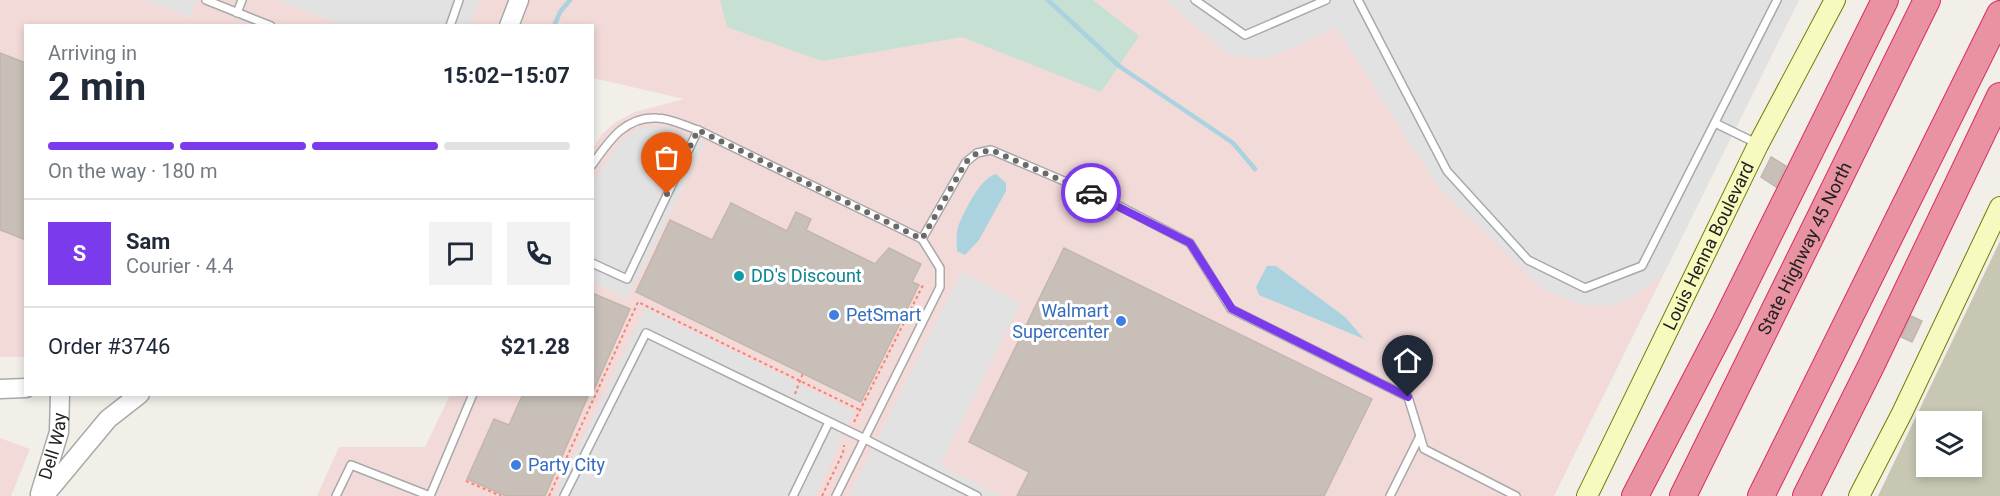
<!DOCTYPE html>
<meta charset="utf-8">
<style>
body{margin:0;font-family:Roboto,sans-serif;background:#f2f2f3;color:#1f2937;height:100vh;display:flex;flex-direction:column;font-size:22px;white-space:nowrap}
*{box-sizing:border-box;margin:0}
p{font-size:20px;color:#747a83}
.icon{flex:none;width:33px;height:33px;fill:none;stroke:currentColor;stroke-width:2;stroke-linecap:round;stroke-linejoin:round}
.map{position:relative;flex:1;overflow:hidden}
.sheet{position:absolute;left:24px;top:24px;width:570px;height:372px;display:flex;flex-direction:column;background:#fff;border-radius:0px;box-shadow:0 3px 9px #0003}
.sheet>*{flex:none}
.buttons{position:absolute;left:1916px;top:411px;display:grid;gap:12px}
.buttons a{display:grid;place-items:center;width:66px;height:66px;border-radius:0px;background:#fff;box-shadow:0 3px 9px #0003;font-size:30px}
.pin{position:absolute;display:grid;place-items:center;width:51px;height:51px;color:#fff;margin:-62px -26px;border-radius:50% 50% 50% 0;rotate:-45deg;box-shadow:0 0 6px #0007}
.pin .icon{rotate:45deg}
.courier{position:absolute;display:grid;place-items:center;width:60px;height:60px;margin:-30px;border:4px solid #7c3aed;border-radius:50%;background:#fff;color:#222;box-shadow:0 2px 8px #0007}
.headline em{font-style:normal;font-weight:700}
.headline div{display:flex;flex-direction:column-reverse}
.headline{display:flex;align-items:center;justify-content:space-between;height:102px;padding:0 24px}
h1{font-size:39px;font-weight:700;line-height:45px}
.bar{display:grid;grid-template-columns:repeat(4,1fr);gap:9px 6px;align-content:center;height:72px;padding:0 24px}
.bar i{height:8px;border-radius:4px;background:#e0e1e3}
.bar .selected{background:#7c3aed}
.bar p{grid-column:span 4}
.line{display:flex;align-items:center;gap:15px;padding:0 24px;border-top:2px solid #e0e1e3}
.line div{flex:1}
.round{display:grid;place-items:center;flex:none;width:63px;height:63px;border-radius:0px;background:#f2f2f3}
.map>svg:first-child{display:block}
</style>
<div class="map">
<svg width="2000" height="496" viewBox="0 0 2000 496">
<rect width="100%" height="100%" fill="#f2efe9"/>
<g fill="#f2dad9">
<path d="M0,0h1799l-245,496h-1237l22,-49h86l25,-52 142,-1 1,-246 10,-15 13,-11 19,-10 49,-13 -91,-21 -1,-52h-566l-1,331h-25z"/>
<path d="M0,438l30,11 -19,47h-11z"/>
</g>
<path fill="#c7c7b4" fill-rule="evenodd" d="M2000,241v255h-122zM1926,422h45v44h-45z"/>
<path fill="#c6e0d4" d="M720,0h373l46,36 -38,56 -139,-55 -140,24 -95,-34z"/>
<g fill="#e2e2e2">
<path d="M146,0h51l-7,18z"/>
<path d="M278,0h202l-10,26 -128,-1z"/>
<path d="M1165,0h634l-135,273 -31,24 -23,9 -28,-1 -38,-15 -107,-105 -101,-158 -67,32 -39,-4z"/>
<path d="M648,127h20l37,16 -78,156 -34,-17 -1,-100 30,-42 15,-10z"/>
<path d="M962,271l58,33 -80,161 61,31h-152z"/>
<path d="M646,308l208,103 -39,85h-260z"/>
</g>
<g fill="#aad3df">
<path d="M996,174l10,9v8l-27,49 -14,15 -8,-4c0,-7 -1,-17 1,-24 6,-15 22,-49 38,-53z"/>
<path d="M1267,266h9l69,51 19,22 -105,-44 -3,-8z"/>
</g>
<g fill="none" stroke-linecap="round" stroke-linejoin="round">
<g stroke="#aad3df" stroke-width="4.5">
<path d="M1048,0l71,66 114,77 22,26"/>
<path d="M554,26l6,-14 10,-12"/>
</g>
</g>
<g fill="#c7bfb8" stroke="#c4b6ab" stroke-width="1.5">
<path d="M0,53l26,10v177l-26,-10z"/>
<path d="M1771,157l15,9 -10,21 -15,-10z"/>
<path d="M731,203l56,28 9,-19 15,7 -5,11 69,34 14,-16 32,16 -9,18 7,3 -58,117 -225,-110 34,-72 42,20z"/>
<path d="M1064,248l308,151 -48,97h-307l12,-24 -60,-30z"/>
<path d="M592,293l38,16 -38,85z"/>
<path d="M1911,316l11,5 -10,21 -11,-5z"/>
<path d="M523,394h66l-44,102h-39l-39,-17 27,-60 15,6z"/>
</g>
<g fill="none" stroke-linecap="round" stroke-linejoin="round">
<g stroke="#a9a9a9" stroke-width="10">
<g id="service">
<path d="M206,0l65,26"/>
<path d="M1195,0l50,35 81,-35"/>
<path d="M1358,0l89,171 81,89 57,28 57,-22 135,-266"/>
<path d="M237,13l5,-13"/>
<path d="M450,26l9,-26"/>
<path d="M1715,123l41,20"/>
<path d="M592,165c17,-24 33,-49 65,-47 13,0 28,8 41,12l224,109"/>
<path d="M592,263l35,16 71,-149"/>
<path d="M336,496l15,-31 79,31"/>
<path d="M430,496l43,-102"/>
<path d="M564,496l82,-163 219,106 112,57"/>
<path d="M793,496l36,-74"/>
<path d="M836,496l104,-209v-19l-18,-29 44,-77 11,-9 14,-3 113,48 86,45 41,66 177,88 16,52 92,47"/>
<path d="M1390,496l30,-60"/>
</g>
</g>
<g stroke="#a9a9a9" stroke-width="21">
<g id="tertiary">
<path d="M509,26l10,-26"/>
<path d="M0,389l26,-1"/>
<path id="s1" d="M40,494l19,-62 1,-38"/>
<path d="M44,496l64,-77 32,-25"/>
</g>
</g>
<g stroke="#707d05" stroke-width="22">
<g id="secondary">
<path id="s2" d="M1587,496l171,-351 77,-145"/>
<path d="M1859,496l43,-83 98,-206"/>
</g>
</g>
<g stroke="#dc2a67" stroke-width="28">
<g id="motorway">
<path d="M1635,496l90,-173 160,-323"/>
<path id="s3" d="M1683,496l244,-496"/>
<path d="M1761,496l239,-482"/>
<path d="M1806,496l65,-130 129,-270"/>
</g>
</g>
<g stroke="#fa8072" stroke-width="2" stroke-dasharray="3 3" stroke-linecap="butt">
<path d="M795,394l8,-21"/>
<path d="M854,422l70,-139"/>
<path d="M466,481l35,15"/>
<path d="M549,496l89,-194 222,108"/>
<path d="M822,496l21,-43 1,-8"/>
</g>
<use href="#service" stroke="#fff" stroke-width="7"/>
<use href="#tertiary" stroke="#fff" stroke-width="18"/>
<use href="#secondary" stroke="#f7fabf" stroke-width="20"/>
<use href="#motorway" stroke="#e892a2" stroke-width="26"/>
</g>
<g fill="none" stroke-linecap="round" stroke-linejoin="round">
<path stroke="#6b6a68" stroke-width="6" stroke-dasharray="0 10.8" d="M667,194l31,-64 224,109 44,-77 11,-9 14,-3 100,43"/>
<path stroke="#7c3aed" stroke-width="8" d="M1091,193l99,50 42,66 176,88"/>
</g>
<circle fill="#0f9aa8" stroke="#fff" stroke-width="2" cx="739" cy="276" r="6"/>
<g fill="#3f7fe0" stroke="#fff" stroke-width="2">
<circle cx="834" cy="315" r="6"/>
<circle cx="1121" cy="321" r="6"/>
<circle cx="516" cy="465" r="6"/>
</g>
<g text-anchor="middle" stroke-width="6" stroke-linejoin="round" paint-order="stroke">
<g font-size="18" fill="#222" stroke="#fff">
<text dy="6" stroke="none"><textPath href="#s2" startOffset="278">Louis Henna Boulevard</textPath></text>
<text dy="6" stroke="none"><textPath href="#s3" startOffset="276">State Highway 45 North</textPath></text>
<text dy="6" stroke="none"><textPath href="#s1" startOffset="50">Dell Way</textPath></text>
</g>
<g font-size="18" fill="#0d838f" stroke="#fff" text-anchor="start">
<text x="751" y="282">DD's Discount</text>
</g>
<g font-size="18" fill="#366cbe" stroke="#fff" text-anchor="start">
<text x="1109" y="317" text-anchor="end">Walmart<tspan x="1109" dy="21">Supercenter</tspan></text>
<text x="846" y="321">PetSmart</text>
<text x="528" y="471">Party City</text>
</g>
</g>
</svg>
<div class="buttons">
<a><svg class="icon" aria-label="layers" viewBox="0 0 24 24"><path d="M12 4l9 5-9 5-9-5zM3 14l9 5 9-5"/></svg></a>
</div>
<div class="pin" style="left:667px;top:194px;background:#ea580c"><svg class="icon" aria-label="bag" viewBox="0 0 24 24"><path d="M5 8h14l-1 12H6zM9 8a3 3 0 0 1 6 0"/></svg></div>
<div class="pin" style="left:1408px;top:397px;background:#1f2937"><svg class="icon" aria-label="home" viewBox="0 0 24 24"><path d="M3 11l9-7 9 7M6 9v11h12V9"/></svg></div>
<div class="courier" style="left:1091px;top:193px"><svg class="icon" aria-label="car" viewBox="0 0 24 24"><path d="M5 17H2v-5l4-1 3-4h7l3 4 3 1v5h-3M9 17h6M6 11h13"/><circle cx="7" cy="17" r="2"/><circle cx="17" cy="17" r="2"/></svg></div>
<section class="sheet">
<div class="headline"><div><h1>2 min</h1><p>Arriving in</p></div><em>15:02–15:07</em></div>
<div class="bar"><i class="selected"></i><i class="selected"></i><i class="selected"></i><i></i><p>On the way · 180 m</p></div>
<div class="line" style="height:108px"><b class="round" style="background:#7c3aed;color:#fff">S</b><div><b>Sam</b><p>Courier · 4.4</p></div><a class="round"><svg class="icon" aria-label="chat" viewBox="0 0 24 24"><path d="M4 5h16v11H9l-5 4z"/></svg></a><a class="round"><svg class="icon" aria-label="phone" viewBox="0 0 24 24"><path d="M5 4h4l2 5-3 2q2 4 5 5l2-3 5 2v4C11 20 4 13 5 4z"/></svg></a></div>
<div class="line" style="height:78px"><div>Order #3746</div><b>$21.28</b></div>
</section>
</div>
